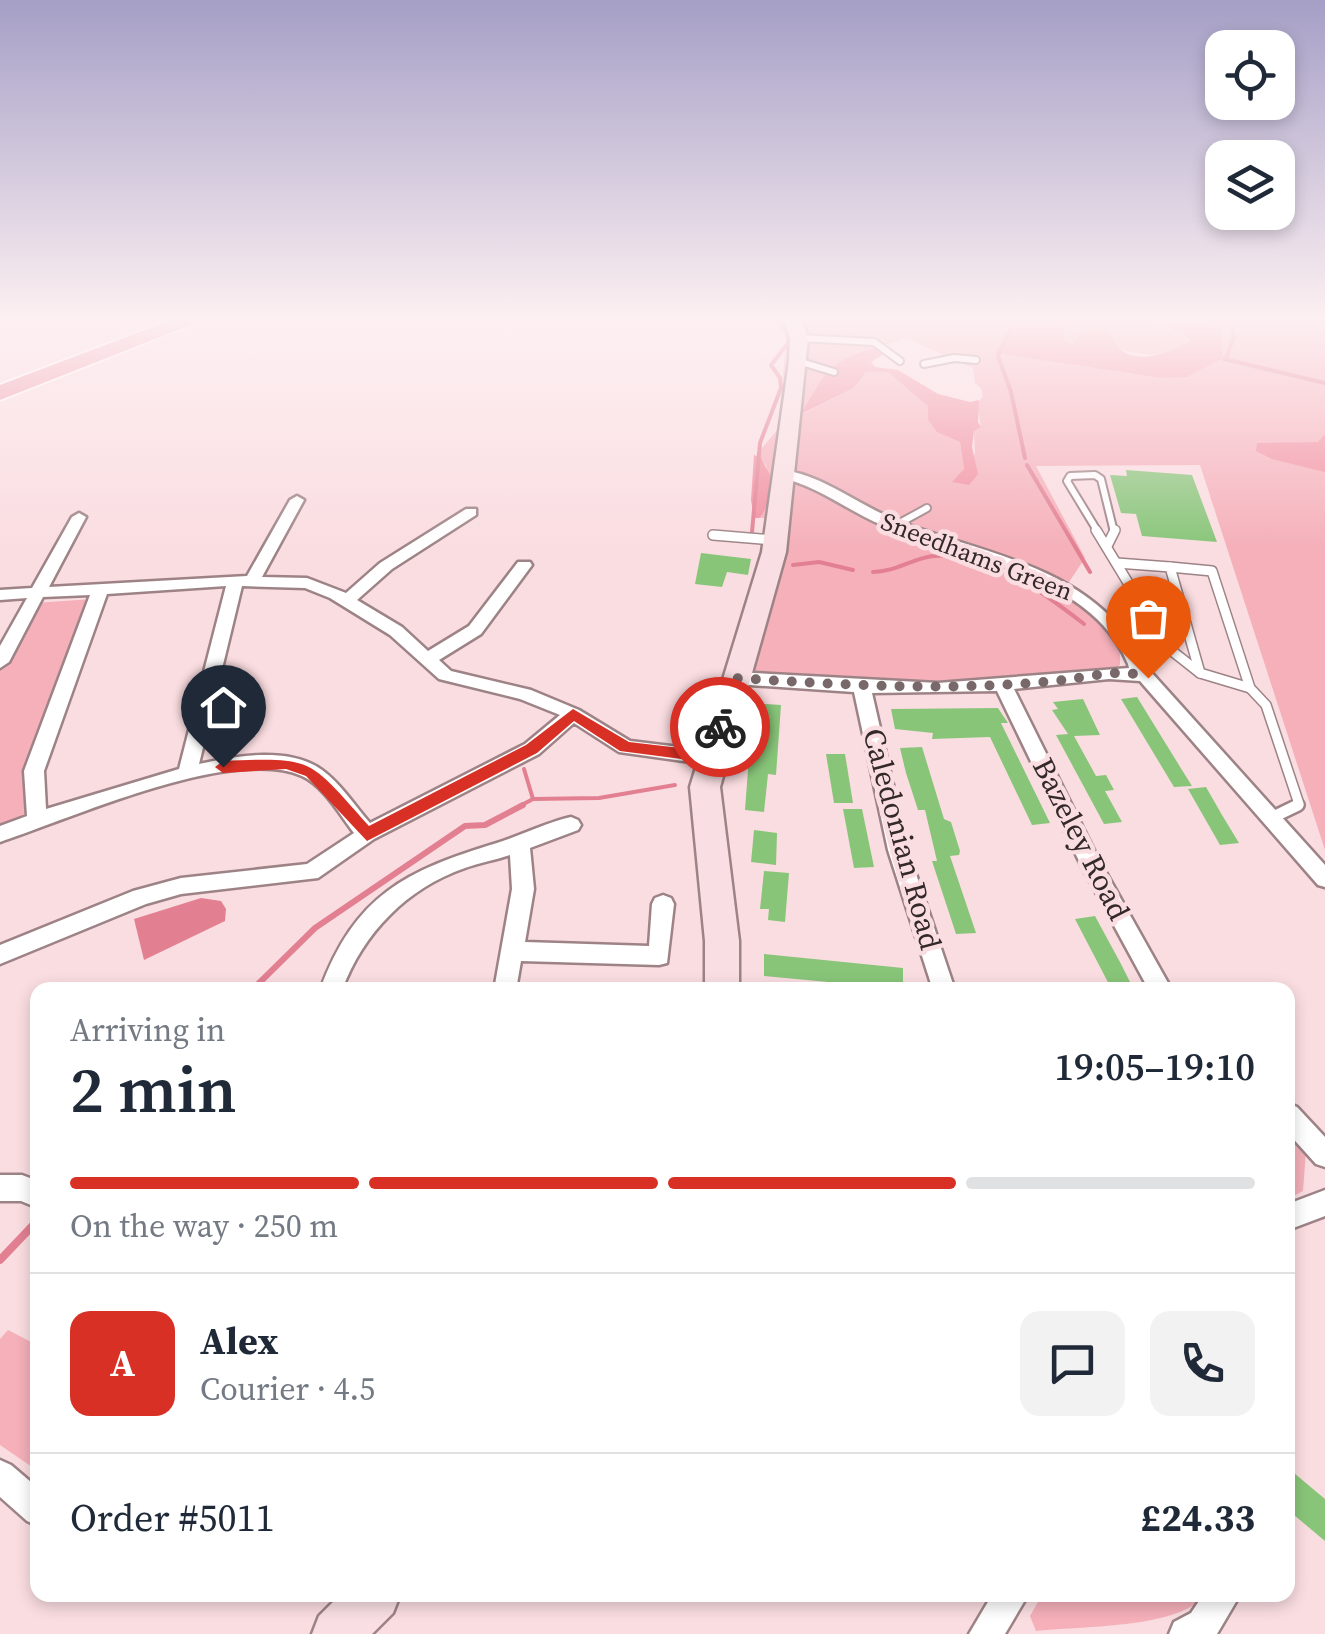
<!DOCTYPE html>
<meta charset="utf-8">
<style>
body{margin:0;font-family:"Source Serif 4",serif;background:#f2f2f3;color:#1f2937;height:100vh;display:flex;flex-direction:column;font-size:38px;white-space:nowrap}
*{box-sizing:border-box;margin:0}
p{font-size:32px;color:#747a83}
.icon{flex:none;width:55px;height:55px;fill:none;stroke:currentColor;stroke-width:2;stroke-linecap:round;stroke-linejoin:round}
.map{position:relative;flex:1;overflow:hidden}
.details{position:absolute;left:30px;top:982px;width:1265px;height:620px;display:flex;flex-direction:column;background:#fff;border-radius:20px;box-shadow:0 5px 15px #0003}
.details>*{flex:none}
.tools{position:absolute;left:1205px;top:30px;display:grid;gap:20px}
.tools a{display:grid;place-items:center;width:90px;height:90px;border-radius:20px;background:#fff;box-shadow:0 5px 15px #0003;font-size:50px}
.pin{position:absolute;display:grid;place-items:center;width:85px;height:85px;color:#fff;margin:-102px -42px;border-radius:50% 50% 50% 0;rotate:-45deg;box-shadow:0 0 10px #0007}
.pin .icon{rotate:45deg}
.courier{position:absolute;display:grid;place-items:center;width:100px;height:100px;margin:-50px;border:8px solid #d93025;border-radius:50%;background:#fff;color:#222;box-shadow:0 2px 12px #0007}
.head em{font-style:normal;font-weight:600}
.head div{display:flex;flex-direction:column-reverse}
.head{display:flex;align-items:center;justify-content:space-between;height:170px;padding:0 40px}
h1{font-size:65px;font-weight:600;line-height:75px}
.bar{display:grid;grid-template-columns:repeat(4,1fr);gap:15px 10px;align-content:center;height:120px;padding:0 40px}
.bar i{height:12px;border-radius:8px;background:#e0e1e3}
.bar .on{background:#d93025}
.bar p{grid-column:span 4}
.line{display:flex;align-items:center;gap:25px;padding:0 40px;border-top:2px solid #e0e1e3}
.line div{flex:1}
.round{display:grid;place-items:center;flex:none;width:105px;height:105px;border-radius:20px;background:#f2f2f3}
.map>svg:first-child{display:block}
</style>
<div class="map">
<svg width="1325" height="1634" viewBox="0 0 1325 1634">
<rect width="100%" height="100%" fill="#fadde1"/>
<g fill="#f5b0ba" fill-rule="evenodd">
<path d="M781,320h7l4,11 -18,187h-15l10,-21 -3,-12 4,-3 -4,-17 -10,-10 22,-26 9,-97z"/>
<path d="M795,320h219l-19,33 166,25 26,-1 34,-18 1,-39h103v530l-125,-385 -164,1 49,92 -16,24 -142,-48 -80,-35 -54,-31zM906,338l67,30 2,15 6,5 2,9 -6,6 4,24 -7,4 1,22 -16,32 5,-16 -4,-27 -23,-11 -9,-11 1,-14 -41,-34h-22l-12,16 -50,25c24,-54 50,-57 102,-75z"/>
<path d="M1059,320l105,4 26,14c-26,25 -47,15 -76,11 -16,-3 -33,-3 -49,-7v-12z"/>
<path d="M797,480l274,113 40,40 9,19v13l-7,5 -182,14 -175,-12 -6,-10 43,-181z"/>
<path d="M93,599l-65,215 -9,7 -19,6v-157l34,-67z"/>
<path d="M1288,1130l18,21 -3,40 -15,8z"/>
<path d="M8,1330l29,15 -2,124 -35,-24v-106z"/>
<path d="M1042,1595h163c-26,34 -127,31 -169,36l-6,-15z"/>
</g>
<g fill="#f18e9f">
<path d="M1014,320h45l6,10v11l7,3 8,-11c8,-3 15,-7 24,-3 8,4 10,13 16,19 18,16 54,4 70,-10l-26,-15 58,-4v39l-35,18 -26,1 -166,-25z"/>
<path d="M875,348l9,6 -13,8 4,5 23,3 40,24 32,8 9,-2 -1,22 3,5 -7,4 -2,16 6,27 -9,11 -17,-3 12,-13 -4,-27 -23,-10 -9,-12v-14l-40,-34h-22l-12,16 -53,26c24,-40 27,-53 74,-66z"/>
<path d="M1325,434v38l-53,-13 -16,-8 1,-8 61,-1z"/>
<path d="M754,455l7,3 9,17c-1,13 0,33 -11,43h-5l-3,-18z"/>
</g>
<path fill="#e28092" d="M201,898l20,3 5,8 -1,12 -81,39 -10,-41z"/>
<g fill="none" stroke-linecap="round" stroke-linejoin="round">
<g stroke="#e28092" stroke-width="4">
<path d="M1015,320l-17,36 13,36 14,66"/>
<path d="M1226,358l8,-21 -4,-17"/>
<path d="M1224,359l101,24"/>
<path d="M1027,465l63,107"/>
<path d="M752,532l8,-89 21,-55 -1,-10 -9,-13 18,-23 -3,-11 -11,-11"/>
<path d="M793,565l26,-3 34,8"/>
<path d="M873,572c22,0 40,-14 61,-16 55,-6 110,37 150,68"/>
<path d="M524,769l9,30"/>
<path d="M518,807l15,-8 66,-1 76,-13"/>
</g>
<path stroke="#e28092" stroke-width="6" d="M252,990l63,-62 150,-102 20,-1 38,-20"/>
<path stroke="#e28092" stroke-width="8" d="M0,1260l38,-40"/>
</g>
<g fill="#88c579">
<path d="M1126,470l66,5 25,67 -75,-6 -6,-22 -15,-1 -11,-38 17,1z"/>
<path d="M701,553l50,6 -3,16 -21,-3 -5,15 -27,-3z"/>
<path d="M1137,697l45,73 10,16 -18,1 -53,-88z"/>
<path d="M1083,699l17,36 -26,1 22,40 10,-1 8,15 -9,1 17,31 -18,2 -48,-89 12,-1 -16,-24 6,-1 -5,-7z"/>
<path d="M753,703l28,2 -5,70 -8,-1 -4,38 -19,-2z"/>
<path d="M998,708l10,15h-7l49,100 -18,2 -42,-88 -58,2 1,-6 -38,-4 -4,-20z"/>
<path d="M922,747l22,72 7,3 9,29 -1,4 -9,1 26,77 -20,1 -24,-73h5l-12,-51h-7l-12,-37 -6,-25z"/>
<path d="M826,754h19l8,49h-19z"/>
<path d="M1206,787l16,28 17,28 -19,2 -32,-56z"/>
<path d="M843,809h19l12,58 -20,1z"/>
<path d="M754,830l23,3 -1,32 -25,-3z"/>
<path d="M764,871l25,2 -4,49 -17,-2 1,-11h-9z"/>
<path d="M1095,916l26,48 13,26h-22l-37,-71z"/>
<path d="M764,954l139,14v21l-139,-13z"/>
<path d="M1288,1468l37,31v42l-37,-31z"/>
</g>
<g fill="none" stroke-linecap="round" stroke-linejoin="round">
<g stroke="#9d8386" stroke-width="10">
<g id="lane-far2">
<path d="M799,338l75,4 26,19"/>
<path d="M798,361l36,11"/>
<path d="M924,364l30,-6 22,2"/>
<path d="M896,525l31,-17"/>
<path d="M1098,532l-31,-51 3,-5 25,-1 6,4 13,53"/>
</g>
</g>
<g stroke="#9d8386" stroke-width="12">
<g id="lane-far1">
<path d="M1096,530l71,117 33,26 50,15 16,17 33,99 -6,3"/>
<path d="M713,535l61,5"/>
<path d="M1107,546l8,-16"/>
<path d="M1117,563l53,4 30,106"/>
<path d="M1170,567l42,4 38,117"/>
</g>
</g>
<g stroke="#9d8386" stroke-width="16">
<path id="lane" d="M1271,818l27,-13"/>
</g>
<g stroke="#9d8386" stroke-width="5">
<g id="street">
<path d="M783,470c42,6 73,34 111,49 77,32 167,41 225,107 12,13 24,27 28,45l4,1 174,193v22l-7,-2 -178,-204 -31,-2 -95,10 85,171 73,130h-23l-69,-127 -83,-172 -125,2 36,157 47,140h-22l-45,-140 -34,-158 -119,-8 -9,-6 9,-6 203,11 191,-15 -1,-4c-37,-91 -167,-105 -246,-139 -36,-15 -65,-40 -104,-48l-2,-3z"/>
<path d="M297,496l7,4 -42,77 45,1 39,15 34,-30 86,-54h10v6l-84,54 -35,31 45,27 26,24 41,-25 49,-64h12l2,3 -51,69 -42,26 12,11 80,19 48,20 51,31 82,10 10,7 -3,5 -7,2 -93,-13 -45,-29 -35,31 -165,85 -56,39 -137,16 -35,10 -146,60v-19l133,-54 48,-13 126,-14 47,-31c-14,-18 -30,-47 -52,-57 -69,-31 -232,43 -302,66v-16l27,-10 -3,-45 66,-176 -47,2 -34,65 -9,6v-22l27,-48 -27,2v-10l32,-2 40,-71 7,-4 7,4 -37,70 198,-11 43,-76zM226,586l-47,183 -133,40 -2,-38 63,-177zM242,586l63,2 25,10 60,37 49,44 81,20 40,16 -35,29 -155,79c-15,-17 -29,-39 -48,-53 -33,-24 -86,-14 -123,-6z"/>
<path d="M571,817l7,3 3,5 -3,5 -48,18 4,41 -9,53 124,4 3,-42 3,-6 8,-3 8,3 3,6 -7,59 -8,2 -138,-4 -5,29h-22l18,-101 -2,-34c-15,5 -31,8 -45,13 -58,20 -102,65 -123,122h-22c35,-95 85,-119 177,-147 25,-8 48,-20 74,-26z"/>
<path d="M1288,1103l9,4 28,30v30l-9,-3 -28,-31z"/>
<path d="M0,1175h22l16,6v27l-17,-7h-21z"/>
<path d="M1325,1190v26l-37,14v-26z"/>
<path d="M0,1460l11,5 27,23v38l-11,-5 -27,-24z"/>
<path d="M992,1595h36l-23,39h-36z"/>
<path d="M1203,1595h37l-23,39h-48l5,-12 17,-9z"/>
</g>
</g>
<g stroke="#9d8386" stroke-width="5">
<g id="secondary">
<path d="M784,320h18l6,18 -22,214 -66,235 19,154v49h-34v-49l-15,-154 72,-235 27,-191 1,-23z"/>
<path d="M340,1595h60l-7,18 -21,21h-60l7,-18z"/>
</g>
</g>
<g stroke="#fff" stroke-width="4">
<path id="highway" d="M171,320h32l-203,80v-15z"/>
</g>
<use href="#lane-far2" stroke="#fff" stroke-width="6"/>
<use href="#lane-far1" stroke="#fff" stroke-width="9"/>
<use href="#lane" stroke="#fff" stroke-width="11"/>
<use href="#street" fill="#fff" fill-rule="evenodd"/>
<use href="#secondary" fill="#f9dfe3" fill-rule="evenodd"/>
<use href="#highway" fill="#ec95a3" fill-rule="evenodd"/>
</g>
<linearGradient id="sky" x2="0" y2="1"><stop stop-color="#a59fc6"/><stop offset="0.58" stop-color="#fdf0f2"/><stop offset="1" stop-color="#fdf0f2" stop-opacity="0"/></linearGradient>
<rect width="1325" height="549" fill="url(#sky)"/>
<path fill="#d93025" d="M573,709l56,33 77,9 9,-28 12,4 -7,31 -8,5 -92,-12 -46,-30 -37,32 -170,88 -61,-65 -20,-7 -63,4 -8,-6 8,-6c92,-4 85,-3 146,65l157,-81z"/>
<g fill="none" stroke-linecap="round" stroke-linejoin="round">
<path stroke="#79686a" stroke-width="10" stroke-dasharray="0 18" d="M720,727l15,-49c111,7 218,14 329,2 26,-3 59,-13 84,-2"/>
</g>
<g text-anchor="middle" stroke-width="9" stroke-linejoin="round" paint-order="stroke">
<g font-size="25" fill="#33292a" stroke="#fadde1">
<text transform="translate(977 556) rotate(21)" y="9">Sneedhams Green</text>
</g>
<g font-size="30" fill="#33292a" stroke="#fadde1">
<text transform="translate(902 839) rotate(75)" y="10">Caledonian Road</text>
<text transform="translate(1081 839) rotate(63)" y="10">Bazeley Road</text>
</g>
</g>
</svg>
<div class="tools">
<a><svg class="icon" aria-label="locate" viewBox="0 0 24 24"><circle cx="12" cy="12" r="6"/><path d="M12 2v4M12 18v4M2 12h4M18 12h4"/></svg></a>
<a><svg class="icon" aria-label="layers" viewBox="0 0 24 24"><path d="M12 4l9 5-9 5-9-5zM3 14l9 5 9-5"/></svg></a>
</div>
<div class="pin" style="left:1148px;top:678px;background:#ea580c"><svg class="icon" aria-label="bag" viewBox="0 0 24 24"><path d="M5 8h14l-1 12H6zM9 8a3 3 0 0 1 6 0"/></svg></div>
<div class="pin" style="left:223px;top:767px;background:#1f2937"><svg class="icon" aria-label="home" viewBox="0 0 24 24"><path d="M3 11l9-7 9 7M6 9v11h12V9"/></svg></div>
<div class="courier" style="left:720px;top:727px"><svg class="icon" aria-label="bike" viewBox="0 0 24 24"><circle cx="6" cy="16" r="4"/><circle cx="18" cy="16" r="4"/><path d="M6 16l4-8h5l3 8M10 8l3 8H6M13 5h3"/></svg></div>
<section class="details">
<div class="head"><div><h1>2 min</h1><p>Arriving in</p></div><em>19:05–19:10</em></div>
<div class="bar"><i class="on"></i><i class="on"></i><i class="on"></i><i></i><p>On the way · 250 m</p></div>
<div class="line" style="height:180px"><b class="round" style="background:#d93025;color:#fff">A</b><div><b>Alex</b><p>Courier · 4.5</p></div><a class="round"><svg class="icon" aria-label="chat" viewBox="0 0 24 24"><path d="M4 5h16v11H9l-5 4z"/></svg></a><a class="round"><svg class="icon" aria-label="phone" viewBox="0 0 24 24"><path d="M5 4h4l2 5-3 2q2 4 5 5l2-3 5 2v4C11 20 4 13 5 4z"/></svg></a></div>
<div class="line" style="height:130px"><div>Order #5011</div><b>£24.33</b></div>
</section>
</div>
